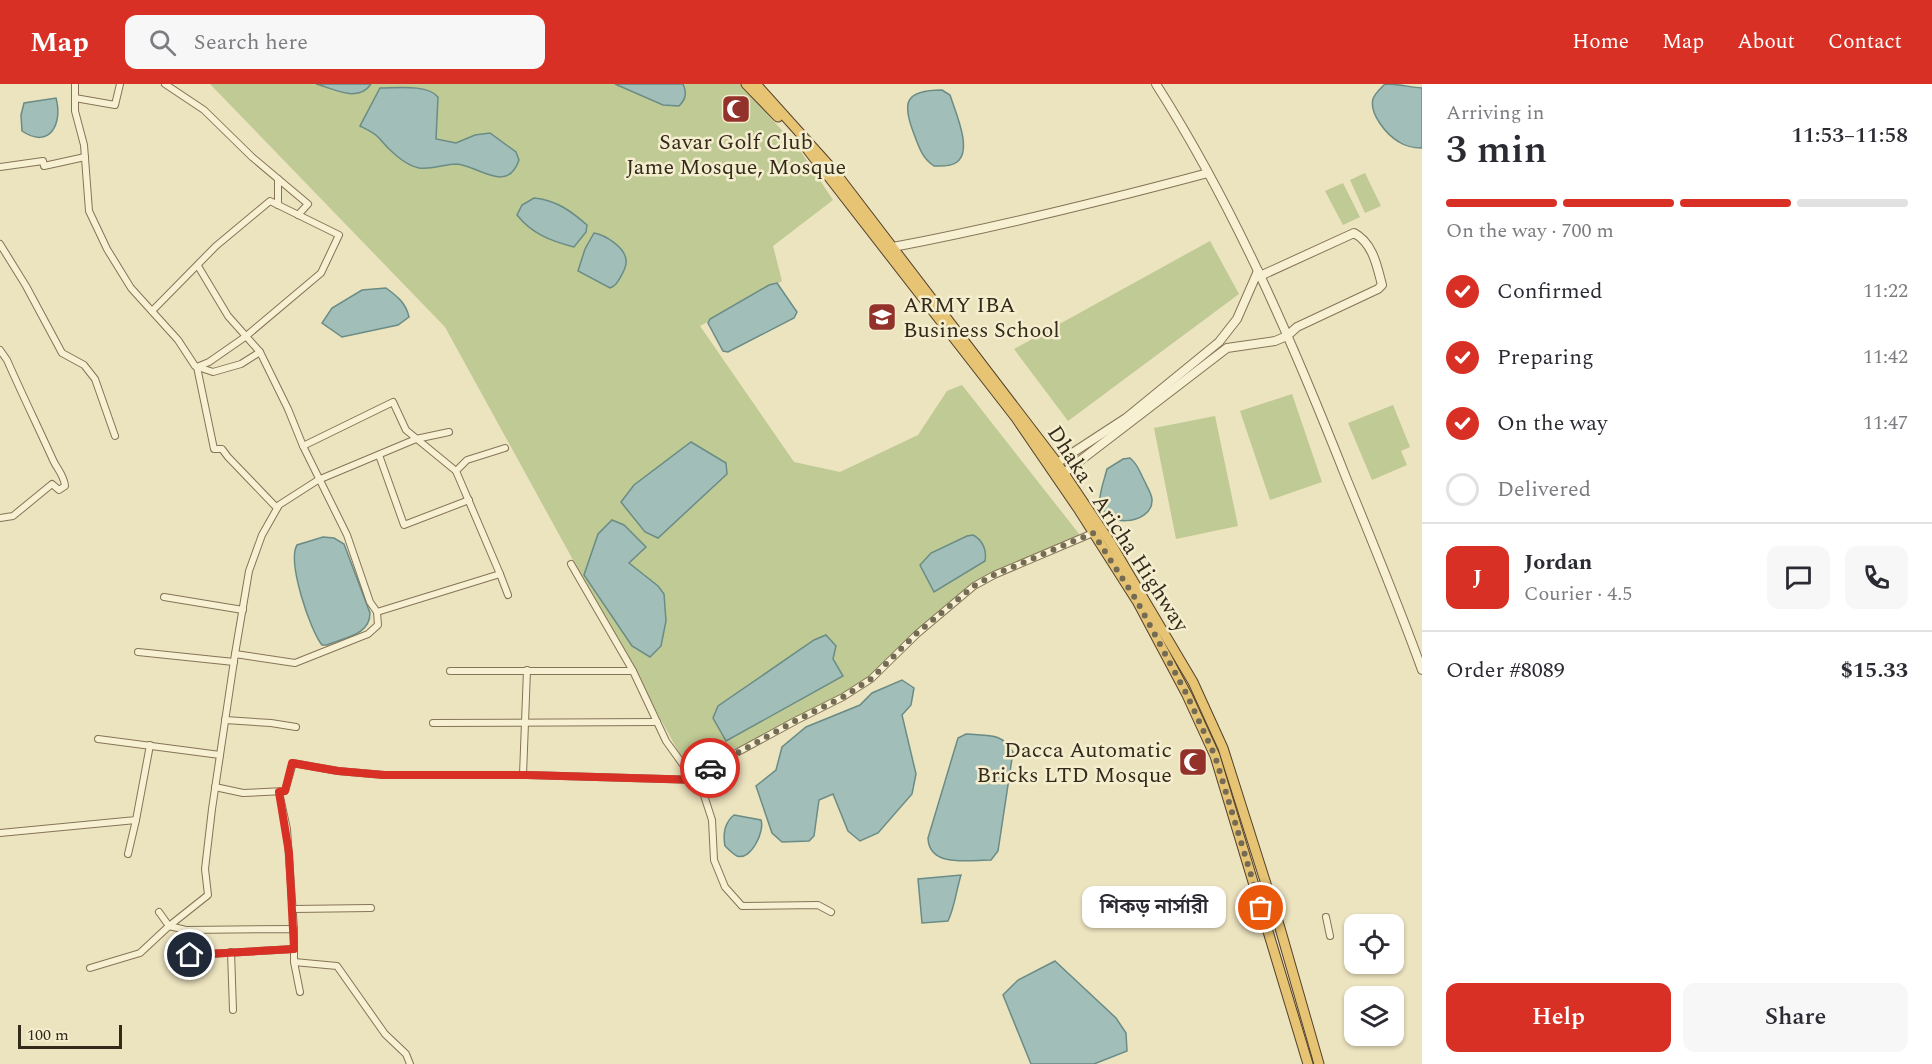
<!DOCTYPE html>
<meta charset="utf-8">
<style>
body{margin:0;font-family:Spectral,"Noto Sans Bengali",serif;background:#f7f7f7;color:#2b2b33;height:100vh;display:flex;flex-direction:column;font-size:22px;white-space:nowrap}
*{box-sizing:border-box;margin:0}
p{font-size:20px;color:#7c7c81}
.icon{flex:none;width:33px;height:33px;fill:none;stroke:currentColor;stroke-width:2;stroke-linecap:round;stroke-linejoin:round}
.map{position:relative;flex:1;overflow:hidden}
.panel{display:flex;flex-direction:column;background:#fff;width:510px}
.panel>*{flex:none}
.tools{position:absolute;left:1344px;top:830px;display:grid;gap:12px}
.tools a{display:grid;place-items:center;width:60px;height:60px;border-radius:12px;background:#fff;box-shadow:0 2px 4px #0004;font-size:30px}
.scale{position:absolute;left:18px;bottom:15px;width:104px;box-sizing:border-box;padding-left:6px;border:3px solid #342a1c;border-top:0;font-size:16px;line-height:21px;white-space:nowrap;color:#342a1c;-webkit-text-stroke:4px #f4edce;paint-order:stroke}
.pin{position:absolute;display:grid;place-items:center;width:51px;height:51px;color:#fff;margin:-26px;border:3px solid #fff;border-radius:50%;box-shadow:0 2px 6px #0007}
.courier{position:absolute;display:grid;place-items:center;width:60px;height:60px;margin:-30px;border:4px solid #d93025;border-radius:50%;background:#fff;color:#222;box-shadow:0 2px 8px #0007}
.bubble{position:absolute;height:42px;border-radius:12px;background:#fff;box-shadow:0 2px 4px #0004;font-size:20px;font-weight:600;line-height:42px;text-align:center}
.overview em{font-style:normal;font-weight:600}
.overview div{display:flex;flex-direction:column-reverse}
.overview{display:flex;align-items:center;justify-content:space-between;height:102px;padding:0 24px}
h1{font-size:39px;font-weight:600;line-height:45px}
.bar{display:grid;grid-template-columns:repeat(4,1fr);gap:9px 6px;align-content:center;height:72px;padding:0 24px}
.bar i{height:8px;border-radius:4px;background:#e1e1e2}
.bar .selected{background:#d93025}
.bar p{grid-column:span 4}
.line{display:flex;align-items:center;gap:15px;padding:0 24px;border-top:2px solid #e1e1e2}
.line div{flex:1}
.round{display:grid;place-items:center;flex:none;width:63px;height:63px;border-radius:12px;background:#f7f7f7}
ol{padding:0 24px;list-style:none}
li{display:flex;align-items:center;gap:18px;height:66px}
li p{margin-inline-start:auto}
li .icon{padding:6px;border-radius:50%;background:#d93025;color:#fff;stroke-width:4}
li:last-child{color:#7c7c81}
li i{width:33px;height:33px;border:3px solid #e1e1e2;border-radius:50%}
.button{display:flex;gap:12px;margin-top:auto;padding:12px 24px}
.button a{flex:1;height:69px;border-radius:12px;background:#d93025;color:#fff;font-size:24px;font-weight:600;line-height:69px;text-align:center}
.button a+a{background:#f7f7f7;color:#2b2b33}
header{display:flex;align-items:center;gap:36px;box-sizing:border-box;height:84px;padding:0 30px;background:#d93025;color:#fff}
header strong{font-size:28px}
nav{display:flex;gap:33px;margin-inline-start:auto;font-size:21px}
.search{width:420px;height:54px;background:#f7f7f7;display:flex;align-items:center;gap:15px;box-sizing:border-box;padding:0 21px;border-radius:12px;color:#7c7c81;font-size:22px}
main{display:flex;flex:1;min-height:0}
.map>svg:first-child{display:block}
</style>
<header>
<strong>Map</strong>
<div class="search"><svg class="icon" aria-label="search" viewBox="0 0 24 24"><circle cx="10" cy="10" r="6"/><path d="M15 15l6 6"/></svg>Search here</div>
<nav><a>Home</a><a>Map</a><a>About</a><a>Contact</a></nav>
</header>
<main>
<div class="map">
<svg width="1422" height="980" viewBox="0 0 1422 980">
<rect width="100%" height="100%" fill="#ece3bf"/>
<g fill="#bfca94">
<path d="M210,0h531l60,68 32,48 -60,46 9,35 -82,45 94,136 46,10 78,-37 29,-44 15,-6 121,154 -109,47 -119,103 -161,91 -249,-453z"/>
<path d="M1365,89l16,33 -16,7 -15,-33z"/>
<path d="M1343,99l17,34 -17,8 -18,-34z"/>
<path d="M1210,157l29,53 -171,127 -54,-72z"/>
<path d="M1292,310l30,88 -52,18 -30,-89z"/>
<path d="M1393,321l17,42 -9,4 6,14 -35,15 -24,-57z"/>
<path d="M1215,332l23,110 -62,13 -22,-111z"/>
</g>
<g fill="#a2beb9" stroke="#6a8c86" stroke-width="1.5">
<path d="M316,0h55c-13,19 -36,5 -55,0z"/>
<path d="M615,0h68c4,9 3,15 -4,22l-16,-1z"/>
<path d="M1385,0c14,0 24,3 37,4v60c-7,0 -17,-2 -23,-6 -12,-7 -30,-28 -26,-43 2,-6 8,-11 12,-15z"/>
<path d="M380,4c17,0 47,-4 58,9l-2,42 20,4 19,-8 15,-2 26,19 3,8c-12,35 -41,5 -63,4 -11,0 -25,6 -37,4 -15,-3 -31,-19 -40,-30 -4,-5 -13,-9 -19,-12z"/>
<path d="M942,6l8,5c5,16 23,55 7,67 -6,5 -17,4 -23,4 -12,-8 -15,-19 -20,-32 -12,-31 -10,-44 28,-44z"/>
<path d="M56,14c7,25 -6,52 -34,33l-1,-16 3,-12z"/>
<path d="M534,114c22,2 37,13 53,27l-1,7 -12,15c-23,-6 -42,-13 -57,-32l5,-10z"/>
<path d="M594,149c11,2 31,14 32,27 1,5 -3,13 -6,18 -3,5 -4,7 -10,10l-32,-17 7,-22z"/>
<path d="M777,199l20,29 -3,6 -66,34 -5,-1 -15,-28 2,-4 59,-34z"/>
<path d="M386,204c11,8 20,15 23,29l-11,8 -56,12 -20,-14 10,-15 30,-18z"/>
<path d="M691,358l35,21 1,11 -69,64 -13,-6 -24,-30 13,-17z"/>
<path d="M1130,374c8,6 10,15 15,24 2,5 7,12 7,18 1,25 -53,31 -52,-3 1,-9 5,-20 7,-28l16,-10z"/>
<path d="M612,436l12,5 22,22 -17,16 29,23 6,8 2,27 -5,25 -11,11 -18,-11 -48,-71 14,-41z"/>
<path d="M973,451c10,5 14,16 12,26l-51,31 -14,-27 11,-12 36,-17z"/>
<path d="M323,453l11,1 10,6 26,69c0,22 -25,24 -43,32h-5c-12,-15 -35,-83 -25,-100z"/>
<path d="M826,551l10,11 -3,13 10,17 -117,65 -13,-23 5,-12 96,-66z"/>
<path d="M902,596l12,8 -3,17 -9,10 14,59 -4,20 -34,39 -18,8 -12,-10 -15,-37 -14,6 -5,36 -5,5 -27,1 -10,-9 -16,-47 20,-16 6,-23 24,-20 54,-22 12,-12z"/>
<path d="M966,650c21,2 36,-2 47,18l-15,99 -7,9c-22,0 -62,8 -63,-22l30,-100z"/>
<path d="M734,731l27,5c4,11 -10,41 -24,36 -4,-2 -9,-7 -12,-10 -2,-11 -1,-23 9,-31z"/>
<path d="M961,791c-5,16 -6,31 -13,46l-26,2 -4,-44z"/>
<path d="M1055,877l61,57 10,15 1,18 -33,13h-63l-28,-69 15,-15z"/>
</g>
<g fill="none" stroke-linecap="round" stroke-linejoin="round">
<g stroke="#857458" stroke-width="8">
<g id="minor">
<path d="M75,0v27l9,34 5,66 18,38 24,39 47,52 17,26 18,6 28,-8 19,-12"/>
<path d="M165,0l39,26 48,47 56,47 -10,11"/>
<path d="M75,14l40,7 5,-21"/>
<path d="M0,83l43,-6 1,5 41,-9"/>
<path d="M278,95v26"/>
<path d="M0,160l26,42 36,67 22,12 11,14 20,57"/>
<path d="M198,182l30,50 32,36 28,57 15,37 90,-44 13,28 50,41"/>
<path d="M152,227l64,-65 54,-45 69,34 -18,38 -76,64 -36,25 -12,5 17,82h8l6,8 49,51"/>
<path d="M0,266l7,10c15,34 31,67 46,100 4,9 11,15 12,26l-6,4 -7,-6 -39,32 -13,2"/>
<path d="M379,371l25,70 65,-25"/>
<path d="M571,480l62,107"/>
<path d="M500,490l8,21"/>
<path d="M164,513l79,13"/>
<path d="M377,528l123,-38 -44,-103 11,-11 38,-12"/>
<path d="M138,568l96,10"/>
<path d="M235,570l14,-83 13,-36 17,-30 39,-25 98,-41 33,-7"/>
<path d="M450,587h183l33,70 28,39"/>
<path d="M225,636l46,3 25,4"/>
<path d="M433,639l224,-1"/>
<path d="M98,655l122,16"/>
<path d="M523,691l4,-105"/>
<path d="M215,703l28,6 42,-2 8,-28 45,8 46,4h143l172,5"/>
<path d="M279,708l8,37 7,100"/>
<path d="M0,749l136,-13 14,-75"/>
<path d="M128,770l8,-34"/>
<path d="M293,825l78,-1"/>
<path d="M159,828l10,14 17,4 108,-1v33l6,30"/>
<path d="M831,828l-13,-7 -76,1 -17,-19 -11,-27 -2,-40 -13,-40 4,-9 94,-51 46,-23 28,-18 46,-45 57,-48 20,-11 99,-42"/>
<path d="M1326,833l4,19"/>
<path d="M196,848l-6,10 1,13 103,-6"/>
<path d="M231,868l2,58"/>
<path d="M294,878l43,4 48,68 21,20 4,10"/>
<path d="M90,884l50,-15 29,-27 39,-31 -3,-26 7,-60 23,-155 60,9 73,-29 10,-9 -1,-13 -7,-10 -23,-67 -44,-89"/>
</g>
</g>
<g stroke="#857458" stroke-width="10">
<g id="tertiary">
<path d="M1156,0c79,124 137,259 191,396 26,63 52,126 75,190"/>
<path d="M893,163c106,-20 210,-46 315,-74"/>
<path d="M1057,379l69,-45 93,-76 18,-23 21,-48"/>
<path d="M1064,389l163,-125 48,-7 12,-5 10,-9 81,-38 4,-4c-5,-19 -9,-42 -28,-52l-94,43"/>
</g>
</g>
<g stroke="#52412d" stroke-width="11">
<g id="trunk">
<path d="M746,0l32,33"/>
<path d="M756,0l79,88 220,288 55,82 83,140 30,66 57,180 39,136"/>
<path d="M807,65l209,269 63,92 58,91 50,94 28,61 93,308"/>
</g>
</g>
<use href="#minor" stroke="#f8f0d2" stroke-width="6"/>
<use href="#tertiary" stroke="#f8f0d2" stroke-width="8"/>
<use href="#trunk" stroke="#e6c474" stroke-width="9"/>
</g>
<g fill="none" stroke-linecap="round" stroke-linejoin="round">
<path stroke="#746b55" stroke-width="6" stroke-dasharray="0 10.8" d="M710,684l87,-48 46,-23 28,-18 45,-45 58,-48 20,-11 99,-42 44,68 50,94 28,61 46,152"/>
<path stroke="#d93025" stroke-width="8" d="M190,871l104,-6 -5,-96 -10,-61 6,-1 7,-28 46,8 46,4h143l172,5 5,-9 6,-3"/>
</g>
<defs>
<g id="mosque-square" transform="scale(1.5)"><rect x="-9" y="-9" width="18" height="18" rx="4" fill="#92322a" stroke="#f4edce"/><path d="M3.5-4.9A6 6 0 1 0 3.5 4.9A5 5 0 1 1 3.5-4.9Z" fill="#fff"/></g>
<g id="school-square" transform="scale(1.5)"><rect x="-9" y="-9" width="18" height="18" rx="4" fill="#92322a" stroke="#f4edce"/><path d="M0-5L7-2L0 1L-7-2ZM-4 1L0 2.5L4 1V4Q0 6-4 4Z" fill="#fff"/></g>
</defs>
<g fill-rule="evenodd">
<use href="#mosque-square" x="736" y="25"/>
<use href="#school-square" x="882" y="233"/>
<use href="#mosque-square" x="1193" y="678"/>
</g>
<g text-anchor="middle" stroke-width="5" stroke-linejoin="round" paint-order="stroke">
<g font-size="22" fill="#342a1c" stroke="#f4edce">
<text x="736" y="65">Savar Golf Club<tspan x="736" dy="25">Jame Mosque, Mosque</tspan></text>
<text x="903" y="228" text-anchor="start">ARMY IBA<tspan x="903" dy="25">Business School</tspan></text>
<text x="1172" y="673" text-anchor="end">Dacca Automatic<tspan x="1172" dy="25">Bricks LTD Mosque</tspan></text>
</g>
<g font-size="22" fill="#342a1c" stroke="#f4edce">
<text transform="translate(1119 444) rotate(57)" y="8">Dhaka - Aricha Highway</text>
</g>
</g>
</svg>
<div class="tools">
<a><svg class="icon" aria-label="locate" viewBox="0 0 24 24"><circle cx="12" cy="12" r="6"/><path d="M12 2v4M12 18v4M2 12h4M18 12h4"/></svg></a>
<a><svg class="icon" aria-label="layers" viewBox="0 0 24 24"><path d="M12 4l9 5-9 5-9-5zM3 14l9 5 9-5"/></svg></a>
</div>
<div class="scale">100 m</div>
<div class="pin" style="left:1261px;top:824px;background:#ea580c"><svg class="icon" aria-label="bag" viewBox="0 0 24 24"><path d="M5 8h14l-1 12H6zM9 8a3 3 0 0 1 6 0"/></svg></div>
<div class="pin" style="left:190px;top:871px;background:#1f2937"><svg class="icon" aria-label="home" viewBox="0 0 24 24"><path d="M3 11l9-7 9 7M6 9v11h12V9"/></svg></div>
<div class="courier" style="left:710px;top:684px"><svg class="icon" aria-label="car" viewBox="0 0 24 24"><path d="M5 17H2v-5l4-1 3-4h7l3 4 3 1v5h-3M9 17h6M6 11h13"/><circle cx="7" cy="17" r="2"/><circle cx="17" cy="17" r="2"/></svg></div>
<div class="bubble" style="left:1082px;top:802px;width:144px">শিকড় নার্সারী</div>
</div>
<section class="panel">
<div class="overview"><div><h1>3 min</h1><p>Arriving in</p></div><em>11:53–11:58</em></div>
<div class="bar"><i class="selected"></i><i class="selected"></i><i class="selected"></i><i></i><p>On the way · 700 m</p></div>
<ol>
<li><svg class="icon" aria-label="check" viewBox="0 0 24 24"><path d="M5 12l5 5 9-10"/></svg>Confirmed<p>11:22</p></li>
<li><svg class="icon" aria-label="check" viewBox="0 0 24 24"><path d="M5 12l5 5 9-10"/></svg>Preparing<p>11:42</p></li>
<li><svg class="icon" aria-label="check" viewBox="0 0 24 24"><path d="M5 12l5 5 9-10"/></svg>On the way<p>11:47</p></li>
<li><i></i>Delivered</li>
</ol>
<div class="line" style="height:108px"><b class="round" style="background:#d93025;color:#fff">J</b><div><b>Jordan</b><p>Courier · 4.5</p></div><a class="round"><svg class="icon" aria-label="chat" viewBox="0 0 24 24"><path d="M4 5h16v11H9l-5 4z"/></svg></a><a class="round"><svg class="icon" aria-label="phone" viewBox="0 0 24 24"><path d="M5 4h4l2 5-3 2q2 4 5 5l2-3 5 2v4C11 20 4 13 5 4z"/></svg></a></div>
<div class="line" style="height:78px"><div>Order #8089</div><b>$15.33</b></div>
<div class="button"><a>Help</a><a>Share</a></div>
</section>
</main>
